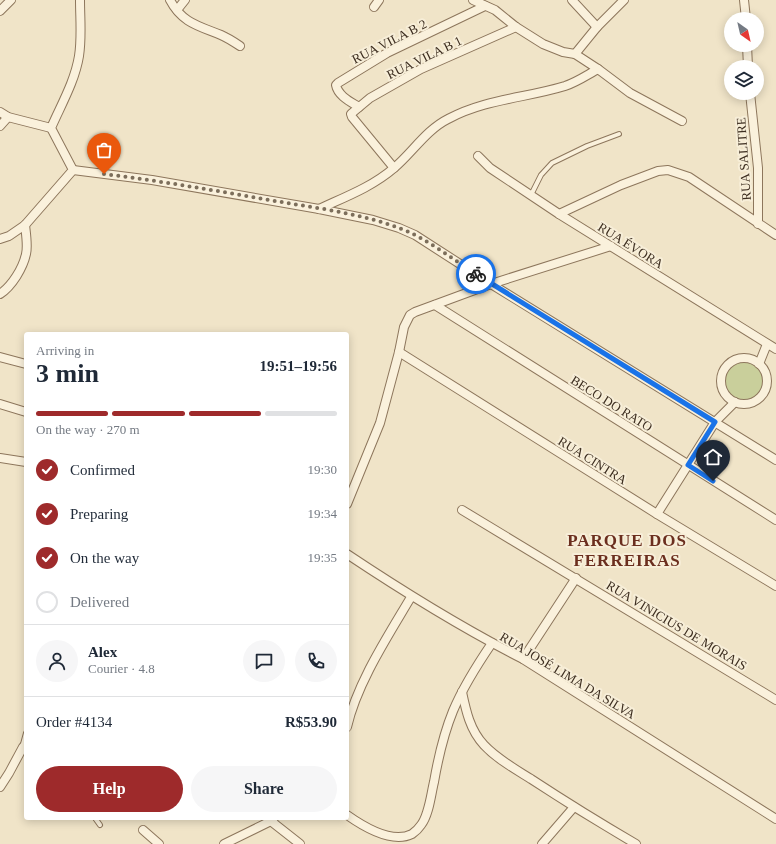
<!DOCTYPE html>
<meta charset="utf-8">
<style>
body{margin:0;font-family:"Times New Roman",serif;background:#f6f6f7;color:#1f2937;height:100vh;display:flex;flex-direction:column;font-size:15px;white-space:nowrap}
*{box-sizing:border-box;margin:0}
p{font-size:13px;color:#747a83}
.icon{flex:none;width:22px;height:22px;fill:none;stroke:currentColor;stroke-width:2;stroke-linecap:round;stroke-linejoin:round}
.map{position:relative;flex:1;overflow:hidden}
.side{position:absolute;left:24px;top:332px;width:325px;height:488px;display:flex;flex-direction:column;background:#fff;border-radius:4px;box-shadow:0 2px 10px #0003}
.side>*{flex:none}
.needle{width:26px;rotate:146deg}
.controls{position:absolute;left:724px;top:12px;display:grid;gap:8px}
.controls a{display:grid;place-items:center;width:40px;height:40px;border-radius:50%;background:#fff;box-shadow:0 2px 10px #0003;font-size:20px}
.pin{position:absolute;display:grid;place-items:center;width:34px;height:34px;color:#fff;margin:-41px -17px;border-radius:50% 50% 50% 0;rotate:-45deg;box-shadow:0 0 4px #0007}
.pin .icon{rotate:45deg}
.courier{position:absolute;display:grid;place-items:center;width:40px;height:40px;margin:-20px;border:3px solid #1a73e8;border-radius:50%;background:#fff;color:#222;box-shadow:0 1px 5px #0007}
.headline em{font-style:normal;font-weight:700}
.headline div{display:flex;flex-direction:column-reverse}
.headline{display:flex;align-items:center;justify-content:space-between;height:68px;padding:0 12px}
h1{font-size:26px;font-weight:700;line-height:30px}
.bar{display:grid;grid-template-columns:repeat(4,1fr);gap:6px 4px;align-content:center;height:48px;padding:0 12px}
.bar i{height:5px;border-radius:3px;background:#e0e1e3}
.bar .current{background:#9e2a2b}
.bar p{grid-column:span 4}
.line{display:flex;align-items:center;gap:10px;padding:0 12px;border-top:1px solid #e0e1e3}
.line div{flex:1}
.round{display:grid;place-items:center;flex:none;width:42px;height:42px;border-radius:21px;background:#f6f6f7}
ol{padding:0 12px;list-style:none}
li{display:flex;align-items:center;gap:12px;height:44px}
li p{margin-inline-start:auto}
li .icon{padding:4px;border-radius:50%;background:#9e2a2b;color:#fff;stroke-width:4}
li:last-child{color:#747a83}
li i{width:22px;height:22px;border:2px solid #e0e1e3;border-radius:50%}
.primary-button{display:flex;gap:8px;margin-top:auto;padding:8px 12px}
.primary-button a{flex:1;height:46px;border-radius:24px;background:#9e2a2b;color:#fff;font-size:16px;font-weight:700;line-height:46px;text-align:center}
.primary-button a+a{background:#f6f6f7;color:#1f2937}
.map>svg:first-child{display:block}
</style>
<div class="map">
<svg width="776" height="844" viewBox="0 0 776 844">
<rect width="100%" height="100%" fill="#f0e4c8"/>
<circle fill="#c9cf9b" cx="744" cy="381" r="19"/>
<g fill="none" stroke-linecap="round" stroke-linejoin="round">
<g stroke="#8d765c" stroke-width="6">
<g id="lane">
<path d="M531,195l10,-20 11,-12 35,-17 32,-12"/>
<path d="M23,744l3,-11"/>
<path d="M95,818l5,7"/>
</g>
</g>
<g stroke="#8d765c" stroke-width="10">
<g id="street">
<path d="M170,0c12,23 29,26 51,35 7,3 13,7 19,11"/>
<path d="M572,0l25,27"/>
<path d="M744,0l2,19"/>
<path d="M374,7l5,-7"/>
<path d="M177,10l8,-10"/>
<path d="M0,11l11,-11"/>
<path d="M747,45l1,22"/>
<path d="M575,54l22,-27 27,-27"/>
<path d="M598,69l32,24 52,28"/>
<path d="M750,93l8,75v56"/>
<path d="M359,107c-8,-5 -21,-11 -23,-22l2,-2 49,-30 98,-47"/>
<path d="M0,112l8,5 43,11"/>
<path d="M0,126l8,-9"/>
<path d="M478,156l12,12 69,46 217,135"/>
<path d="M394,168l-42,-51 -1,-3 1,-1 18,-15 51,-29 95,-42"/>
<path d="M73,170l79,10 167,29 54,11 26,8 16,7 76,49 285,176"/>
<path d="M319,209c26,-12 53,-22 75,-41 18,-15 32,-38 54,-49 37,-20 78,-21 117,-33 12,-4 22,-11 33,-17l-23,-15 -12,-2 -20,-8 -27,-17 -21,-17 -22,-10"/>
<path d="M559,214l62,-29 37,-14 10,-1 21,7 87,58"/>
<path d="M0,239l9,-3 16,-11 48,-55 -22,-42c10,-23 24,-47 28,-72 3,-19 1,-37 1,-56"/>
<path d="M0,294c12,-8 23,-26 26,-40 2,-8 0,-20 -1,-29"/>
<path d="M435,305l341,215"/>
<path d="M399,352l258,162 119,72"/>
<path d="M0,357l26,7"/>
<circle cx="744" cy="381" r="23"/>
<path d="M759,364l8,-20"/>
<path d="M0,404l26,8"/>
<path d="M0,458l26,4"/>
<path d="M347,504l33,-81 19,-71 5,-25 6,-12 5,-3 76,-28 120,-38"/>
<path d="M462,510l314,190"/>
<path d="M657,514l58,-92 20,-20"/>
<path d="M347,554c57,38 115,74 176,105l253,160"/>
<path d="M523,659l53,-81"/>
<path d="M462,692c4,19 8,38 22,53 13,14 31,24 47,34 35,23 69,44 105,65"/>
<path d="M347,727c10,-44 41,-91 64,-130"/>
<path d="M0,787l9,-14 14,-26 3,-3"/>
<path d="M347,815c17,12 45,29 65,19 3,-2 7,-6 9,-9 8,-10 10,-31 13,-43 4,-23 10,-49 19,-71 10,-24 24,-46 39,-68"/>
<path d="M267,818l33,26"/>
<path d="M143,830l16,14"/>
<path d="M224,844l47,-23 3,-3"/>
<path d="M542,844l32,-37"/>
</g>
</g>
<use href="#lane" stroke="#faf1dc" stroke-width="4"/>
<use href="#street" stroke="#faf1dc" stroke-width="8"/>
</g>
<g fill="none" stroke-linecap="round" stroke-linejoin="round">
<path stroke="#7c6e5b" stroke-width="4" stroke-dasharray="0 7.2" d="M104,174c57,7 114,17 171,27 41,7 84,12 124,27 26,9 53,31 77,46"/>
<path stroke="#1a73e8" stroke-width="5" d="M476,274l239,148 -27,43 25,16"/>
</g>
<g text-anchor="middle" stroke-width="4" stroke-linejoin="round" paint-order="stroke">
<g font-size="13" fill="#3d2e20" stroke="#f7eed8">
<text transform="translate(389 41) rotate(-27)" y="5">RUA VILA B 2</text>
<text transform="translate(424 57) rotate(-26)" y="5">RUA VILA B 1</text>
<text transform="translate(743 159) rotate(-94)" y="5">RUA SALITRE</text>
<text transform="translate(631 245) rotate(32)" y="5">RUA ÉVORA</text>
<text transform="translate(612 403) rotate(32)" y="5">BECO DO RATO</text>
<text transform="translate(593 460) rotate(32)" y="5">RUA CINTRA</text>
<text transform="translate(677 625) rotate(31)" y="5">RUA VINICIUS DE MORAIS</text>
<text transform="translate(568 675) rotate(31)" y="5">RUA JOSÉ LIMA DA SILVA</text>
</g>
<g font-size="17" font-weight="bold" letter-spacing="1" fill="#6b2e1e" stroke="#f7eed8">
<text x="627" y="546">PARQUE DOS<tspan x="627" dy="20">FERREIRAS</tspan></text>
</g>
</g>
</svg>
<div class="controls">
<a><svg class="needle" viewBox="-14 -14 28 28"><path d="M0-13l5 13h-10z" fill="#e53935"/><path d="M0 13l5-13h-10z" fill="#747a83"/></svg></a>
<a><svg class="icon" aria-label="layers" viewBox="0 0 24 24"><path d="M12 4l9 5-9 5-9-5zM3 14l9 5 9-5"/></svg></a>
</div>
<div class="pin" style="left:104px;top:174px;background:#ea580c"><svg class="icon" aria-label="bag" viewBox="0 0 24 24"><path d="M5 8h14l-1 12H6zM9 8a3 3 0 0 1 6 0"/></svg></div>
<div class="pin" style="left:713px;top:481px;background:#1f2937"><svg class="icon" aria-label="home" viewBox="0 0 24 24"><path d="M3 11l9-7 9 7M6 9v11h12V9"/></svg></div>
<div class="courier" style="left:476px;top:274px"><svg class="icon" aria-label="bike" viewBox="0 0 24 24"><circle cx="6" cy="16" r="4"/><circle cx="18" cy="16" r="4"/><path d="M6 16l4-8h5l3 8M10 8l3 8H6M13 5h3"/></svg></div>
<section class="side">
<div class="headline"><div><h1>3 min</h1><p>Arriving in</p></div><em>19:51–19:56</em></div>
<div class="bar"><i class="current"></i><i class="current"></i><i class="current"></i><i></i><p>On the way · 270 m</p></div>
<ol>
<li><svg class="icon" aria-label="check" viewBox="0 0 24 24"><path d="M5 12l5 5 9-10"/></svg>Confirmed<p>19:30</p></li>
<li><svg class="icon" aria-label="check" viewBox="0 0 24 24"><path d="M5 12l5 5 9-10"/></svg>Preparing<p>19:34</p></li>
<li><svg class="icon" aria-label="check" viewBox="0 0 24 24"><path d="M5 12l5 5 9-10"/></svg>On the way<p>19:35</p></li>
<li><i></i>Delivered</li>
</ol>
<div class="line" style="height:72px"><a class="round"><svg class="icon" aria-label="person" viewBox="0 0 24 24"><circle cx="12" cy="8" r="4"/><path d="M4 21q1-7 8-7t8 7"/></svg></a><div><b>Alex</b><p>Courier · 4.8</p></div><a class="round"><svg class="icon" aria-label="chat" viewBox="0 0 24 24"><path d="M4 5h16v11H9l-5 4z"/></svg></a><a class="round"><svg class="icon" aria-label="phone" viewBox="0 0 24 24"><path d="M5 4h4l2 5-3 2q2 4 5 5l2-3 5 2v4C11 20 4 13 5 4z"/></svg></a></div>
<div class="line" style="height:52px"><div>Order #4134</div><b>R$53.90</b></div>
<div class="primary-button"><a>Help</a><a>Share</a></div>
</section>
</div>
